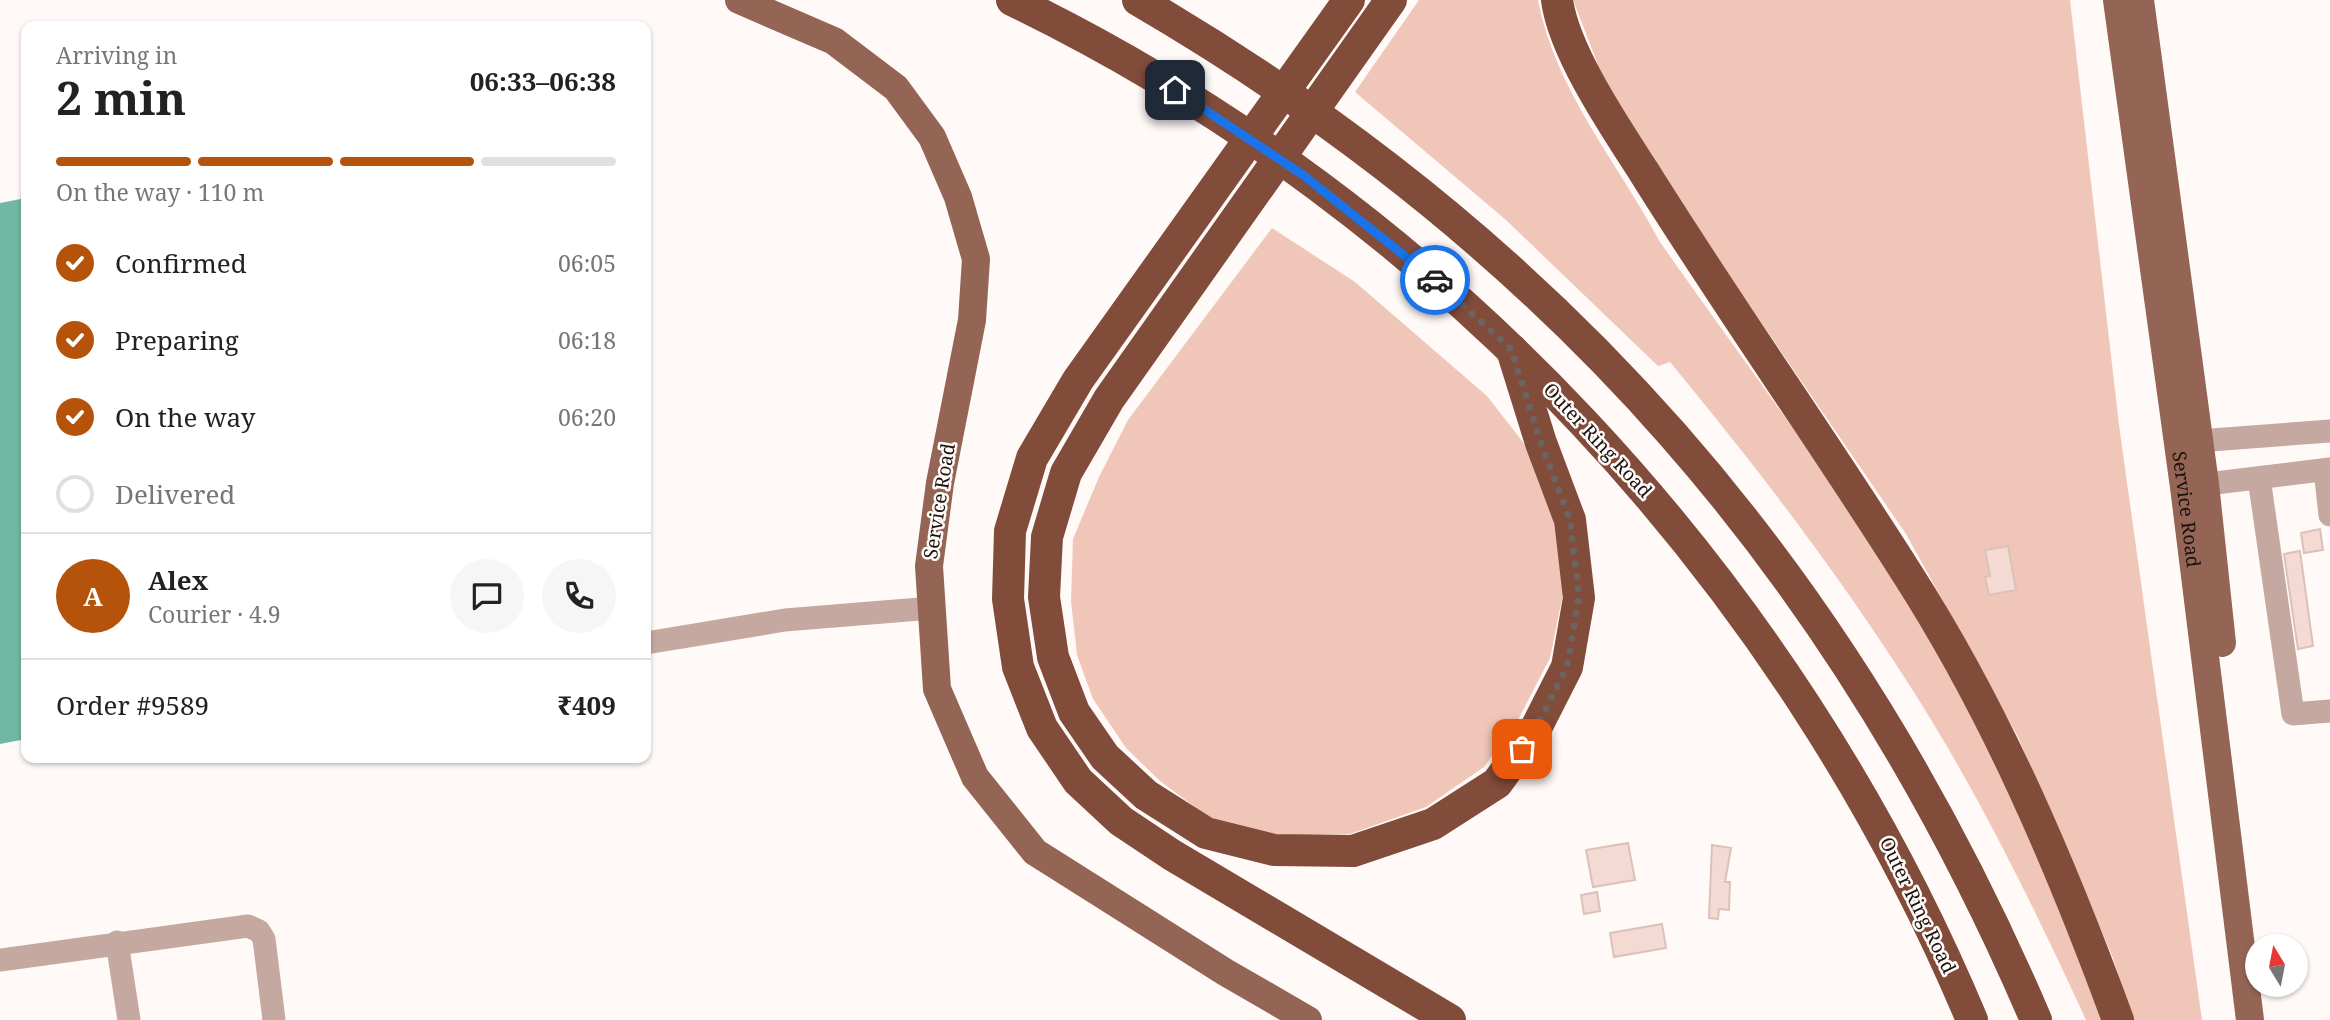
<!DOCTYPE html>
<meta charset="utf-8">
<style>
body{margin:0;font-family:"Noto Serif",serif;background:#f6f6f6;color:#222;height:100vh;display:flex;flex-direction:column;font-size:26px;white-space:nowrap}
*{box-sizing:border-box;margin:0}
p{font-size:23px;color:#767676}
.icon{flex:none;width:38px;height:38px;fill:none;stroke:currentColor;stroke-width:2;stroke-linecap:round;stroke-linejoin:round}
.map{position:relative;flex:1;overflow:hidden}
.side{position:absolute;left:21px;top:21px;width:630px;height:742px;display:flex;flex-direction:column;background:#fff;border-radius:14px;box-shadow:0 2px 5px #0004}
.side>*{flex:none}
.needle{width:46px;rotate:350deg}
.controls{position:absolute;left:2245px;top:934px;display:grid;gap:14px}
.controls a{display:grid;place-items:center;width:63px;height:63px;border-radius:50%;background:#fff;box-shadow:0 2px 5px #0004;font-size:35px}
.pin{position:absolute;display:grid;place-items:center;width:60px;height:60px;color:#fff;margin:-30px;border-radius:14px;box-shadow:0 4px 10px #0006}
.courier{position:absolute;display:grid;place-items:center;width:70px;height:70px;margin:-35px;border:5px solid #1a73e8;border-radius:50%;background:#fff;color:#222;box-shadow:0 2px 9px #0007}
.headline em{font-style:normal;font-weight:700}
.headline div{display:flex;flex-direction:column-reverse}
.headline{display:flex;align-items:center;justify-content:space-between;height:119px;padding:0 35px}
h1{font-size:46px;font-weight:700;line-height:52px}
.bar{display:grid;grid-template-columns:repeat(4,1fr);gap:10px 7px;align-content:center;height:84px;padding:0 35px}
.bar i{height:9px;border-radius:5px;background:#e0e0e0}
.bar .selected{background:#b45309}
.bar p{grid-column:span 4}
.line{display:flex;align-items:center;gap:18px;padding:0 35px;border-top:2px solid #e0e0e0}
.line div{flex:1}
.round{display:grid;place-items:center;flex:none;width:74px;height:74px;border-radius:37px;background:#f6f6f6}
ol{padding:0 35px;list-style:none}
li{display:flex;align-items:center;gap:21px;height:77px}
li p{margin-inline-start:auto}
li .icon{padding:7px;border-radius:50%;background:#b45309;color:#fff;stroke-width:4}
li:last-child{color:#767676}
li i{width:38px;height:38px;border:4px solid #e0e0e0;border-radius:50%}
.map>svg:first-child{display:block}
</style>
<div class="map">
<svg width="2330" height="1020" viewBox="0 0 2330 1020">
<rect width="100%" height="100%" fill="#fff9f8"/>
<g fill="#f0c6b9">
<path d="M1419,0h119c17,90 80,163 122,242 77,110 158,217 230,329 89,139 158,293 211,449h-15c-52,-113 -108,-228 -176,-334 -72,-113 -154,-220 -240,-324l-12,4 -152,-146 -151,-128z"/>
<path d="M1573,0h497l49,425 83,595h-69l-20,-62 -95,-221 -112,-203 -237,-346 -66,-110z"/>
<path d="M1272,228l83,54 132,114 43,55 28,74 5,69 -13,64 -31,60 -35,49 -58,40 -76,27 -77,2 -62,-17 -51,-38 -34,-33 -33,-49 -16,-44 -6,-54 2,-62 26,-62 29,-57z"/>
</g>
<path fill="#71b8a4" d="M26,198v541l-26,5v-541z"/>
<g fill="#f4dad2" stroke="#dbc1b9" stroke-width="2">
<path d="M2320,529l3,21 -19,3 -3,-20z"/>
<path d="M2008,546l8,44 -27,5 -4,-18 5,-1 -5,-26z"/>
<path d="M2300,551l13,95 -15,3 -14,-95z"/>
<path d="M1628,843l7,37 -42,7 -7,-37z"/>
<path d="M1712,845l19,3 -6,34h5l-1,28 -10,-1 -1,10 -9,-1z"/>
<path d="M1597,892l3,19 -16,3 -3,-19z"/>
<path d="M1662,924l4,24 -52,9 -4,-24z"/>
</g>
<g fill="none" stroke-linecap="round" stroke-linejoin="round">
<g stroke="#c5a9a0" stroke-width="23">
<path d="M2184,442l146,-11"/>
<path d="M2325,470l5,45"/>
<path d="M2259,478l34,236 37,-3"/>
<path d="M2191,486l139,-17"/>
<path d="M646,643l139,-23 147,-12"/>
<path d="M117,942l12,78"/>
<path d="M0,960l248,-34 11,5 5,8 10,81"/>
</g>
<g stroke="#946555" stroke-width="28">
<path d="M739,0l95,41 62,47 36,49 26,60 18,62 -4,61 -32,163 -11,83 8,123 38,88 60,75 190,120 83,48"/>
<path id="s1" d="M2117,0l67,487 66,533"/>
<path d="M2140,0l65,484 17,159"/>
</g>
<g stroke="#824c3b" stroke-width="32">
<path d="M1012,0c430,208 776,581 960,1020"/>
<path d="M1138,0c420,245 707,574 898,1020"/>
<path d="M1349,0l-271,380 -46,78 -22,73 -2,68 10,68 24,61 36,53 43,40 51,34 278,165"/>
<path d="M1391,0l-282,399 -43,74 -19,64 -3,60 9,60 21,55 31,45 41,38 60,38 68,17 79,1 80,-27 64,-41 37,-51 33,-65 12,-69 -9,-78 -29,-77 -29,-93"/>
<path d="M1557,0c7,52 58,127 87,172 85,136 178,267 264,403 89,139 153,290 210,445"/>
</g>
</g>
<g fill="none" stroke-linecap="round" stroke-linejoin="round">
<path stroke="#6b6461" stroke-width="7" stroke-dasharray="0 12.6" d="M1435,280l76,69 30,94 29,77 9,77 -12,70 -33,65 -12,17"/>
<path stroke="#1a73e8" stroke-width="9" d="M1175,90l128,85 132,105"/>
</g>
<g text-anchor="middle" stroke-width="5" stroke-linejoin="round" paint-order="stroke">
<g font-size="19" fill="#1b1310" stroke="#fff9f8">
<text transform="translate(1598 440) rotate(47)" y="7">Outer Ring Road</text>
<text transform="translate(939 501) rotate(-81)" y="7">Service Road</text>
<text dy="7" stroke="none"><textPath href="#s1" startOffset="514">Service Road</textPath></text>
<text transform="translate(1918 905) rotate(64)" y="7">Outer Ring Road</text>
</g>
</g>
</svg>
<div class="controls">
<a><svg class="needle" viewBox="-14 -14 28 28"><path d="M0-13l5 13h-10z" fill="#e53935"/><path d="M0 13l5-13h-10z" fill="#767676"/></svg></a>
</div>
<div class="pin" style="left:1522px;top:749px;background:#ea580c"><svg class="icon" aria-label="bag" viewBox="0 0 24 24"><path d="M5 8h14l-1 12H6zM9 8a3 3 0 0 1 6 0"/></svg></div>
<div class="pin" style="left:1175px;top:90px;background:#1f2937"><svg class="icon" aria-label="home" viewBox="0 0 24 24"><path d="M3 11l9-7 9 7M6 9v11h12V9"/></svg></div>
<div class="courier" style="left:1435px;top:280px"><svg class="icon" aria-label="car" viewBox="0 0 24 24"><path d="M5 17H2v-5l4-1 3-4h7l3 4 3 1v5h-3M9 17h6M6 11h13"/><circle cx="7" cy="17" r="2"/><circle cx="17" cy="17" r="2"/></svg></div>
<section class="side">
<div class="headline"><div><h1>2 min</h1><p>Arriving in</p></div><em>06:33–06:38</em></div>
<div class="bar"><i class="selected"></i><i class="selected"></i><i class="selected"></i><i></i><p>On the way · 110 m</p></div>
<ol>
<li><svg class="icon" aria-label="check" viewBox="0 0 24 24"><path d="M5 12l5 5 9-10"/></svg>Confirmed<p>06:05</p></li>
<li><svg class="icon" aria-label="check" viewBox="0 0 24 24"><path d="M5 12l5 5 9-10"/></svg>Preparing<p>06:18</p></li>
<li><svg class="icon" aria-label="check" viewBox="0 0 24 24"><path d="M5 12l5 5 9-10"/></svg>On the way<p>06:20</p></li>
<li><i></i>Delivered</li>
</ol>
<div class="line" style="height:126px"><b class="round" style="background:#b45309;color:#fff">A</b><div><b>Alex</b><p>Courier · 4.9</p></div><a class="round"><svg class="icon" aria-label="chat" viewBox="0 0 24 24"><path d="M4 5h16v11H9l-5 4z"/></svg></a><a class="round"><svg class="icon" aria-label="phone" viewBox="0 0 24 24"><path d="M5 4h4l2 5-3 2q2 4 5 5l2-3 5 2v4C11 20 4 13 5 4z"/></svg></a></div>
<div class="line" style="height:91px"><div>Order #9589</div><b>₹409</b></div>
</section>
</div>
